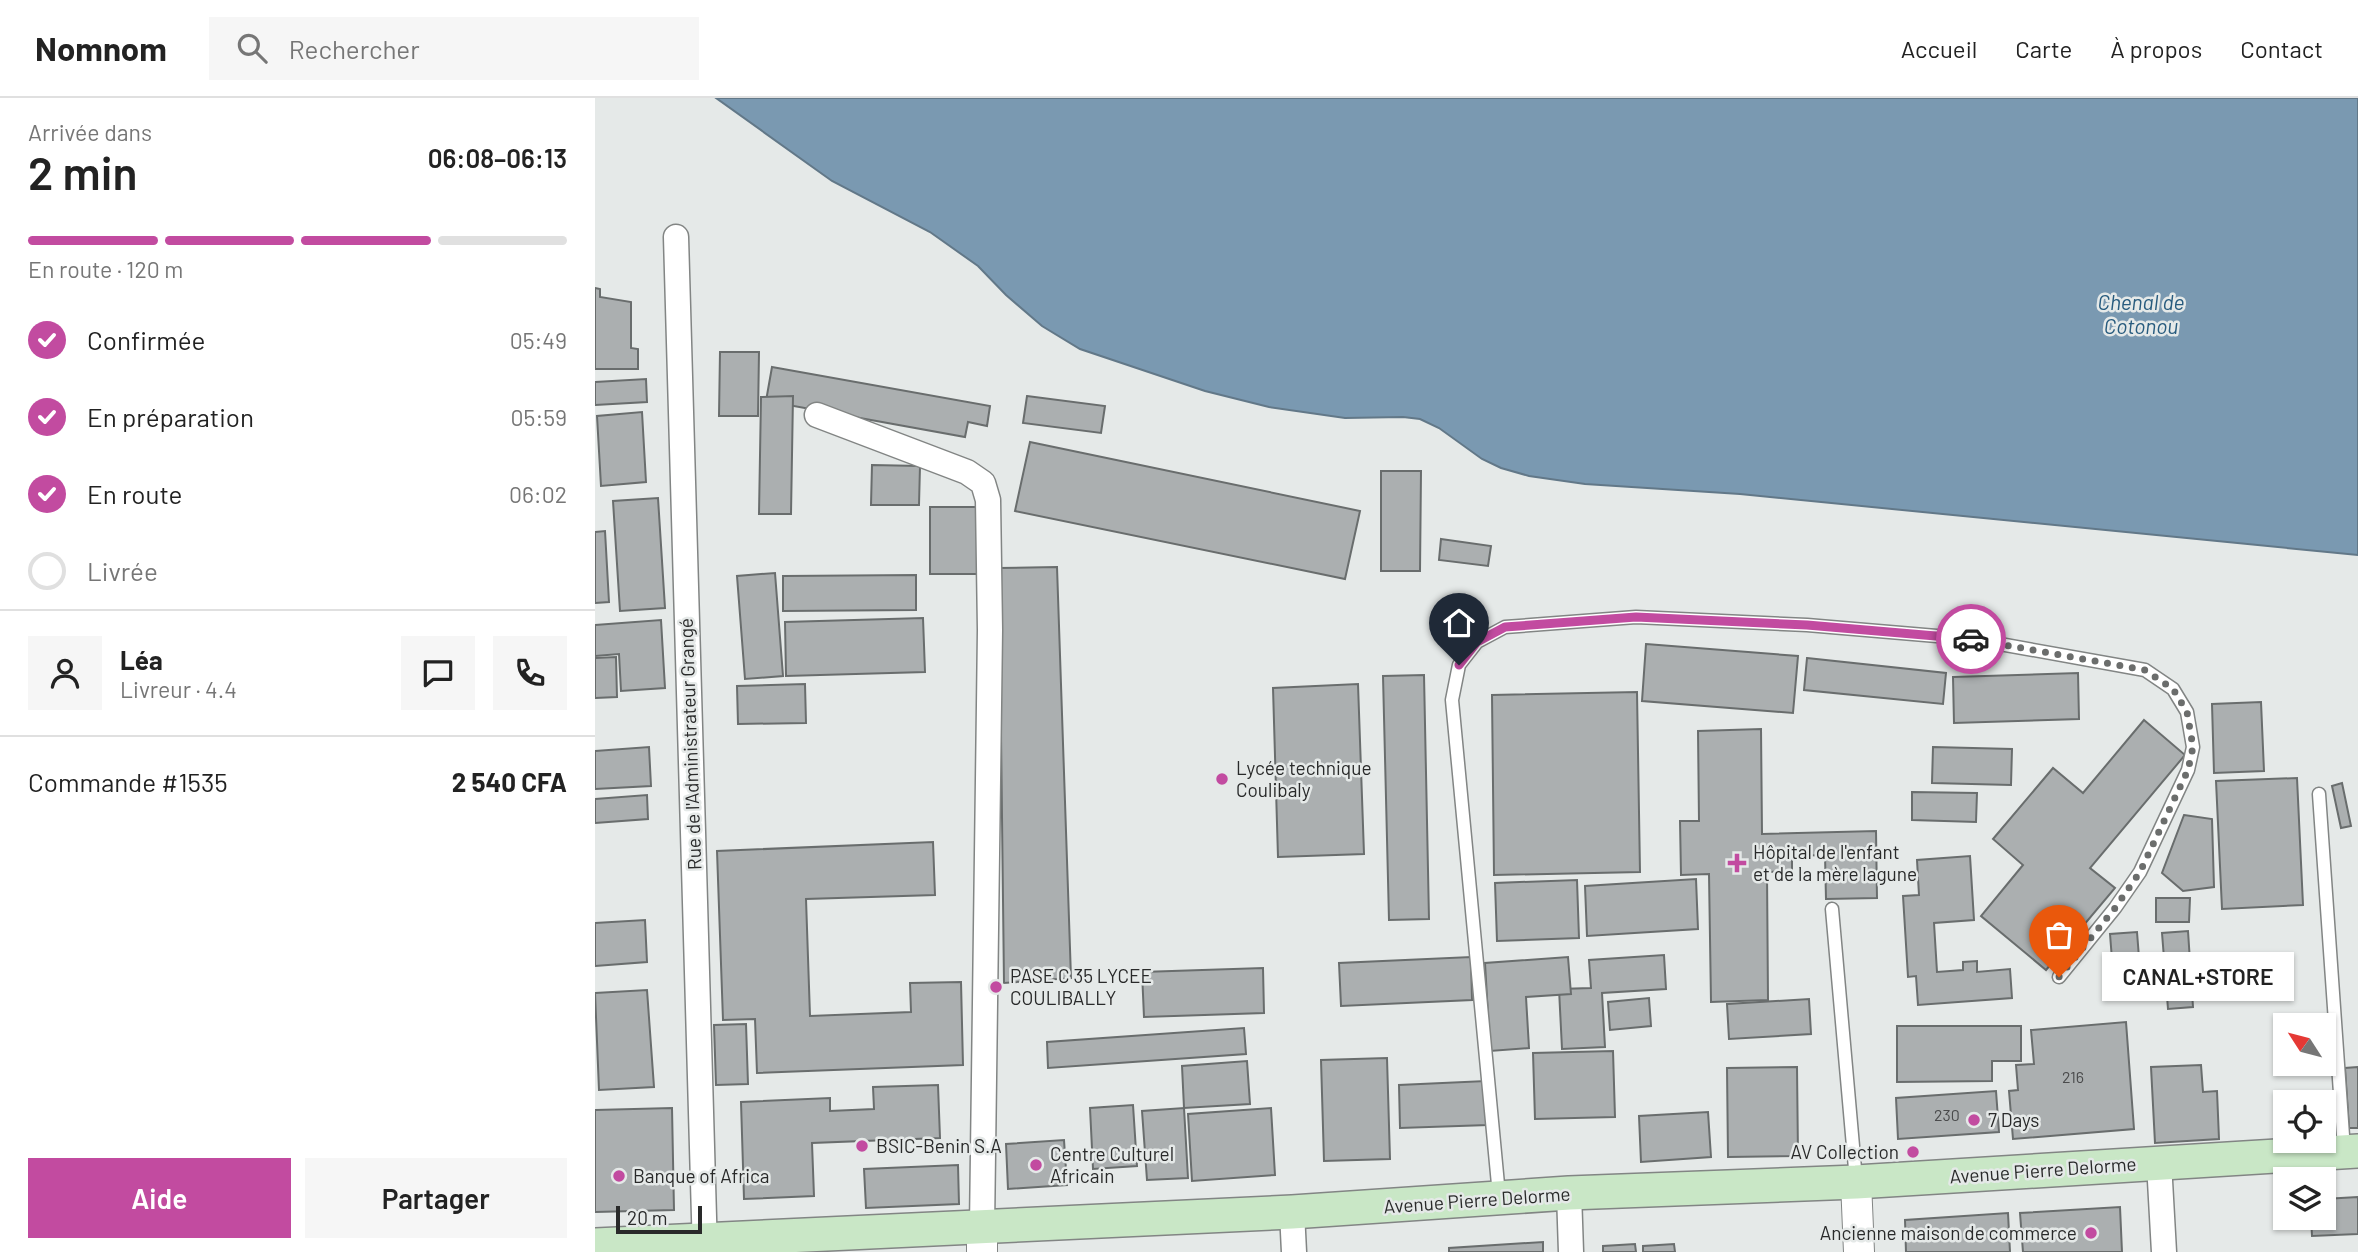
<!DOCTYPE html>
<html lang="fr">
<meta charset="utf-8">
<style>
body{margin:0;font-family:Barlow,sans-serif;background:#f6f6f6;color:#222;height:100vh;display:flex;flex-direction:column;font-size:26px;white-space:nowrap}
*{box-sizing:border-box;margin:0}
p{font-size:23px;color:#767676}
.icon{flex:none;width:38px;height:38px;fill:none;stroke:currentColor;stroke-width:2;stroke-linecap:round;stroke-linejoin:round}
.map{position:relative;flex:1;overflow:hidden}
.side{display:flex;flex-direction:column;background:#fff;width:595px}
.side>*{flex:none}
.needle{width:46px;rotate:306deg}
.tools{position:absolute;left:1678px;top:915px;display:grid;gap:14px}
.tools a{display:grid;place-items:center;width:63px;height:63px;border-radius:0px;background:#fff;box-shadow:0 2px 5px #0004;font-size:35px}
.scale{position:absolute;left:21px;bottom:18px;width:86px;box-sizing:border-box;padding-left:7px;border:4px solid #292a2a;border-top:0;font-size:19px;line-height:24px;white-space:nowrap;color:#292a2a;-webkit-text-stroke:5px #e5e9e8;paint-order:stroke}
.pin{position:absolute;display:grid;place-items:center;width:60px;height:60px;color:#fff;margin:-72px -30px;border-radius:50% 50% 50% 0;rotate:-45deg;box-shadow:0 0 7px #0007}
.pin .icon{rotate:45deg}
.courier{position:absolute;display:grid;place-items:center;width:70px;height:70px;margin:-35px;border:5px solid #c24ba0;border-radius:50%;background:#fff;color:#222;box-shadow:0 2px 9px #0007}
.bubble{position:absolute;height:49px;border-radius:0px;background:#fff;box-shadow:0 2px 5px #0004;font-size:23px;font-weight:600;line-height:49px;text-align:center}
.overview em{font-style:normal;font-weight:600}
.overview div{display:flex;flex-direction:column-reverse}
.overview{display:flex;align-items:center;justify-content:space-between;height:119px;padding:0 28px}
h1{font-size:46px;font-weight:600;line-height:52px}
.bar{display:grid;grid-template-columns:repeat(4,1fr);gap:10px 7px;align-content:center;height:84px;padding:0 28px}
.bar i{height:9px;border-radius:5px;background:#e0e0e0}
.bar .selected{background:#c24ba0}
.bar p{grid-column:span 4}
.line{display:flex;align-items:center;gap:18px;padding:0 28px;border-top:2px solid #e0e0e0}
.line div{flex:1}
.round{display:grid;place-items:center;flex:none;width:74px;height:74px;border-radius:0px;background:#f6f6f6}
ol{padding:0 28px;list-style:none}
li{display:flex;align-items:center;gap:21px;height:77px}
li p{margin-inline-start:auto}
li .icon{padding:7px;border-radius:50%;background:#c24ba0;color:#fff;stroke-width:4}
li:last-child{color:#767676}
li i{width:38px;height:38px;border:4px solid #e0e0e0;border-radius:50%}
.cta{display:flex;gap:14px;margin-top:auto;padding:14px 28px}
.cta a{flex:1;height:80px;border-radius:0px;background:#c24ba0;color:#fff;font-size:28px;font-weight:600;line-height:80px;text-align:center}
.cta a+a{background:#f6f6f6;color:#222}
header{display:flex;align-items:center;gap:42px;box-sizing:border-box;height:98px;padding:0 35px;background:#fff;border-bottom:2px solid #e0e0e0}
header strong{font-size:33px}
nav{display:flex;gap:38px;margin-inline-start:auto;font-size:24px}
.search{width:490px;height:63px;background:#f6f6f6;display:flex;align-items:center;gap:18px;box-sizing:border-box;padding:0 24px;border-radius:0px;color:#767676;font-size:26px}
main{display:flex;flex:1;min-height:0}
.map>svg:first-child{display:block}
</style>
<header>
<strong>Nomnom</strong>
<div class="search"><svg class="icon" aria-label="search" viewBox="0 0 24 24"><circle cx="10" cy="10" r="6"/><path d="M15 15l6 6"/></svg>Rechercher</div>
<nav><a>Accueil</a><a>Carte</a><a>À propos</a><a>Contact</a></nav>
</header>
<main>
<section class="side">
<div class="overview"><div><h1>2 min</h1><p>Arrivée dans</p></div><em>06:08–06:13</em></div>
<div class="bar"><i class="selected"></i><i class="selected"></i><i class="selected"></i><i></i><p>En route · 120 m</p></div>
<ol>
<li><svg class="icon" aria-label="check" viewBox="0 0 24 24"><path d="M5 12l5 5 9-10"/></svg>Confirmée<p>05:49</p></li>
<li><svg class="icon" aria-label="check" viewBox="0 0 24 24"><path d="M5 12l5 5 9-10"/></svg>En préparation<p>05:59</p></li>
<li><svg class="icon" aria-label="check" viewBox="0 0 24 24"><path d="M5 12l5 5 9-10"/></svg>En route<p>06:02</p></li>
<li><i></i>Livrée</li>
</ol>
<div class="line" style="height:126px"><a class="round"><svg class="icon" aria-label="person" viewBox="0 0 24 24"><circle cx="12" cy="8" r="4"/><path d="M4 21q1-7 8-7t8 7"/></svg></a><div><b>Léa</b><p>Livreur · 4.4</p></div><a class="round"><svg class="icon" aria-label="chat" viewBox="0 0 24 24"><path d="M4 5h16v11H9l-5 4z"/></svg></a><a class="round"><svg class="icon" aria-label="phone" viewBox="0 0 24 24"><path d="M5 4h4l2 5-3 2q2 4 5 5l2-3 5 2v4C11 20 4 13 5 4z"/></svg></a></div>
<div class="line" style="height:91px"><div>Commande #1535</div><b>2 540 CFA</b></div>
<div class="cta"><a>Aide</a><a>Partager</a></div>
</section>
<div class="map">
<svg width="1763" height="1154" viewBox="0 0 1763 1154">
<rect width="100%" height="100%" fill="#e5e9e8"/>
<path fill="#7a99b1" stroke="#627888" stroke-width="2" d="M121,0h1642v457l-618,-61 -155,-10 -56,-8 -28,-8 -19,-9 -43,-31 -19,-9 -17,-2 -58,1 -76,-11 -64,-16 -125,-42 -38,-23 -36,-31 -28,-29 -48,-34 -98,-51z"/>
<g fill="#abafb0" stroke="#696d6d" stroke-width="2">
<path d="M0,190l5,1v8l31,5v46l7,1v20h-43z"/>
<path d="M125,254h39l-1,64h-39z"/>
<path d="M177,269l218,39 -3,20 -19,-4 -3,15 -199,-36z"/>
<path d="M51,281l1,23 -52,3v-23z"/>
<path d="M198,298l-2,118h-32l2,-117z"/>
<path d="M432,298l78,10 -4,27 -78,-10z"/>
<path d="M47,314l4,70 -45,4 -4,-70z"/>
<path d="M435,344l330,69 -15,68 -330,-68z"/>
<path d="M277,367l48,1 -1,39h-48z"/>
<path d="M786,373h40l-1,100h-39z"/>
<path d="M63,400l7,110 -45,3 -7,-110z"/>
<rect x="335" y="409" width="53" height="67"/>
<path d="M10,433l4,71 -14,1v-71z"/>
<path d="M846,441l50,7 -3,20 -49,-6z"/>
<path d="M462,469l14,411 -67,5 -5,-415z"/>
<path d="M180,475l8,103 -38,3 -8,-103z"/>
<path d="M321,477v35l-133,1v-35z"/>
<path d="M328,520l2,54 -139,4 -1,-54z"/>
<path d="M66,522l4,68 -44,3 -2,-37 -24,2v-31z"/>
<path d="M1051,546l152,12 -5,57 -151,-12z"/>
<path d="M21,559l1,40 -22,1v-40z"/>
<path d="M1212,560l139,15 -3,31 -139,-14z"/>
<path d="M1483,575l1,46 -125,4 -1,-46z"/>
<path d="M829,577l5,244 -40,1 -6,-244z"/>
<path d="M210,586l1,39 -68,1 -1,-38z"/>
<path d="M763,586l6,170 -86,3 -5,-169z"/>
<path d="M1042,594l3,180 -146,3 -2,-180z"/>
<path d="M1666,604l3,69 -50,2 -2,-69z"/>
<path d="M1549,622l41,35 -95,113 25,20 -69,82 -65,-54 42,-51 -30,-26 60,-71 30,25z"/>
<path d="M1166,631l1,105 114,-3 1,67 -51,1 -1,-44 -33,1v15l-25,1 1,128 -57,2 -2,-128 -28,1 -1,-54h19l-1,-90z"/>
<path d="M54,649l2,39 -56,3v-38z"/>
<path d="M1338,649l79,2 -1,36 -79,-2z"/>
<path d="M1702,680l6,127 -81,4 -6,-128z"/>
<path d="M1747,685l9,43 -10,2 -9,-42z"/>
<path d="M1317,694l65,1 -1,29 -64,-2z"/>
<path d="M52,697l1,24 -53,4v-24z"/>
<path d="M1589,717l28,4 2,68 -31,4 -21,-18z"/>
<path d="M338,744l2,53 -129,4 4,117 101,-4 -1,-29 51,-1 2,83 -206,8 -2,-54 -32,1 -6,-169z"/>
<path d="M1375,758l4,64 -40,3 3,49 26,-2v-8l14,-1v11l33,-3 2,29 -94,7 -2,-29 -8,1 -5,-81 16,-1 -2,-35z"/>
<path d="M1101,781l2,50 -111,7 -2,-50z"/>
<path d="M982,782l2,58 -82,3 -2,-58z"/>
<path d="M1561,800h34l-1,24h-33z"/>
<path d="M50,822l2,42 -52,4v-43z"/>
<path d="M1593,833l5,76 -25,2 -6,-76z"/>
<path d="M1542,834l5,64 -27,2 -5,-64z"/>
<path d="M1069,857l2,34 -64,4 3,54 -43,2 -3,-60 32,-1 -2,-28z"/>
<path d="M876,859l1,43 -131,6 -2,-43z"/>
<path d="M973,859l3,37 -45,3 3,51 -39,3 -5,-88z"/>
<path d="M668,870l1,45 -120,4 -2,-45z"/>
<path d="M52,892l7,97 -55,3 -4,-97z"/>
<path d="M1054,900l2,28 -41,4 -2,-28z"/>
<path d="M1214,901l2,35 -82,5 -2,-35z"/>
<path d="M1531,924l8,107 -121,10 -4,-48 9,-1 -2,-25 18,-1 -3,-34z"/>
<path d="M151,926l2,60 -32,1 -2,-60z"/>
<path d="M1302,928h124v35h-29v20l-95,1z"/>
<path d="M649,930l2,26 -198,14 -1,-26z"/>
<path d="M1018,953l2,66 -80,2 -2,-66z"/>
<path d="M792,960l3,101 -66,2 -3,-101z"/>
<path d="M652,963l3,43 -66,4 -2,-42z"/>
<path d="M1606,967l2,27 14,-1 2,48 -64,4 -4,-76z"/>
<path d="M1202,969l1,89 -70,1 -1,-89z"/>
<path d="M1763,969v61h-9l-4,-60z"/>
<path d="M891,983l2,44 -88,3 -1,-43z"/>
<path d="M343,987l2,53 -128,5 2,53 -70,3 -3,-97 89,-4v13l44,-2 -1,-22z"/>
<path d="M1401,993l3,41 -101,7 -2,-41z"/>
<path d="M538,1007l4,61 -44,3 -3,-61z"/>
<path d="M77,1010l2,102 -79,2v-102z"/>
<path d="M589,1010l4,70 -41,2 -5,-69z"/>
<path d="M676,1010l4,67 -83,6 -4,-67z"/>
<path d="M1113,1014l3,45 -70,5 -2,-46z"/>
<path d="M469,1042l3,45 -59,4 -2,-45z"/>
<path d="M363,1067l1,39 -93,4 -2,-39z"/>
<path d="M1763,1099v37l-46,2 -1,-18h13v-19z"/>
<path d="M1525,1109l2,45h-99l-3,-39z"/>
<path d="M1413,1115l2,39h-104l-1,-32z"/>
<path d="M948,1144v10h-94v-4z"/>
<path d="M1040,1146l1,8h-33v-6z"/>
<path d="M1079,1146l1,8h-32v-6z"/>
</g>
<g fill="none" stroke-linecap="round" stroke-linejoin="round">
<g stroke="#828584" stroke-width="15">
<g id="service">
<path d="M1724,696l25,356"/>
<path d="M1237,811l24,271"/>
<path d="M904,1097l-47,-495 7,-35 18,-23 28,-15 131,-10 171,8 165,14 173,31 28,19 14,23 6,35 -5,23 -48,102 -25,36 -56,69"/>
</g>
</g>
<g stroke="#828584" stroke-width="27">
<g id="minor">
<path d="M81,139l29,1015"/>
<path d="M222,317l150,57 16,11 5,17 2,130 -8,598"/>
<path d="M1564,1065l5,89"/>
<path d="M974,1095l2,59"/>
<path d="M697,1114l2,40"/>
</g>
</g>
<g stroke="#828584" stroke-width="32">
<g id="tertiary">
<path d="M1261,1084l3,70"/>
<path d="M387,1130v24"/>
</g>
</g>
<g stroke="#828584" stroke-width="36">
<path id="secondary" d="M0,1147l697,-33 277,-19 287,-11 502,-31"/>
</g>
<use href="#service" stroke="#fff" stroke-width="12"/>
<use href="#minor" stroke="#fff" stroke-width="24"/>
<use href="#tertiary" stroke="#fff" stroke-width="30"/>
<use href="#secondary" stroke="#c9e7c6" stroke-width="33"/>
</g>
<g fill="none" stroke-linecap="round" stroke-linejoin="round">
<path stroke="#6b6d6c" stroke-width="7" stroke-dasharray="0 12.6" d="M1376,541l174,31 28,19 14,23 6,35 -5,23 -48,102 -25,36 -56,69"/>
<path stroke="#c24ba0" stroke-width="9" d="M864,567l18,-23 28,-15 131,-10 171,8 164,14"/>
</g>
<g fill="#c24ba0" stroke="#e5e9e8" stroke-width="2.5">
<circle cx="627" cy="681" r="7"/>
<path d="M1138.5 754.5h7v7h7v7h-7v7h-7v-7h-7v-7h7z"/>
<circle cx="401" cy="889" r="7"/>
<circle cx="1379" cy="1022" r="7"/>
<circle cx="267" cy="1048" r="7"/>
<circle cx="1318" cy="1054" r="7"/>
<circle cx="441" cy="1067" r="7"/>
<circle cx="24" cy="1078" r="7"/>
<circle cx="1496" cy="1135" r="7"/>
</g>
<g text-anchor="middle" stroke-width="5" stroke-linejoin="round" paint-order="stroke">
<g font-size="16" fill="#4a4b4c">
<text x="1478" y="985">216</text>
<text x="1352" y="1023">230</text>
</g>
<g font-size="19" fill="#292a2a" stroke="#e5e9e8">
<text transform="translate(95 646) rotate(-92)" y="7">Rue de l'Administrateur Grangé</text>
<text transform="translate(1448 1072) rotate(-4)" y="7">Avenue Pierre Delorme</text>
<text transform="translate(882 1102) rotate(-4)" y="7">Avenue Pierre Delorme</text>
</g>
<g font-size="19" fill="#292a2a" stroke="#e5e9e8" text-anchor="start">
<text x="641" y="677">Lycée technique<tspan x="641" dy="22">Coulibaly</tspan></text>
<text x="1158" y="761">Hôpital de l'enfant<tspan x="1158" dy="22">et de la mère lagune</tspan></text>
<text x="415" y="885">PASE C 35 LYCEE<tspan x="415" dy="22">COULIBALLY</tspan></text>
<text x="1393" y="1029">7 Days</text>
<text x="281" y="1055">BSIC-Benin S.A</text>
<text x="1304" y="1061" text-anchor="end">AV Collection</text>
<text x="455" y="1063">Centre Culturel<tspan x="455" dy="22">Africain</tspan></text>
<text x="38" y="1085">Banque of Africa</text>
<text x="1482" y="1142" text-anchor="end">Ancienne maison de commerce</text>
</g>
<g font-size="21" font-style="italic" fill="#275b7e" stroke="#e5e9e8">
<text x="1546" y="212">Chenal de<tspan x="1546" dy="24">Cotonou</tspan></text>
</g>
</g>
</svg>
<div class="tools">
<a><svg class="needle" viewBox="-14 -14 28 28"><path d="M0-13l5 13h-10z" fill="#e53935"/><path d="M0 13l5-13h-10z" fill="#767676"/></svg></a>
<a><svg class="icon" aria-label="locate" viewBox="0 0 24 24"><circle cx="12" cy="12" r="6"/><path d="M12 2v4M12 18v4M2 12h4M18 12h4"/></svg></a>
<a><svg class="icon" aria-label="layers" viewBox="0 0 24 24"><path d="M12 4l9 5-9 5-9-5zM3 14l9 5 9-5"/></svg></a>
</div>
<div class="scale">20 m</div>
<div class="pin" style="left:1464px;top:879px;background:#ea580c"><svg class="icon" aria-label="bag" viewBox="0 0 24 24"><path d="M5 8h14l-1 12H6zM9 8a3 3 0 0 1 6 0"/></svg></div>
<div class="pin" style="left:864px;top:567px;background:#1f2937"><svg class="icon" aria-label="home" viewBox="0 0 24 24"><path d="M3 11l9-7 9 7M6 9v11h12V9"/></svg></div>
<div class="courier" style="left:1376px;top:541px"><svg class="icon" aria-label="car" viewBox="0 0 24 24"><path d="M5 17H2v-5l4-1 3-4h7l3 4 3 1v5h-3M9 17h6M6 11h13"/><circle cx="7" cy="17" r="2"/><circle cx="17" cy="17" r="2"/></svg></div>
<div class="bubble" style="left:1507px;top:854px;width:192px">CANAL+STORE</div>
</div>
</main>
